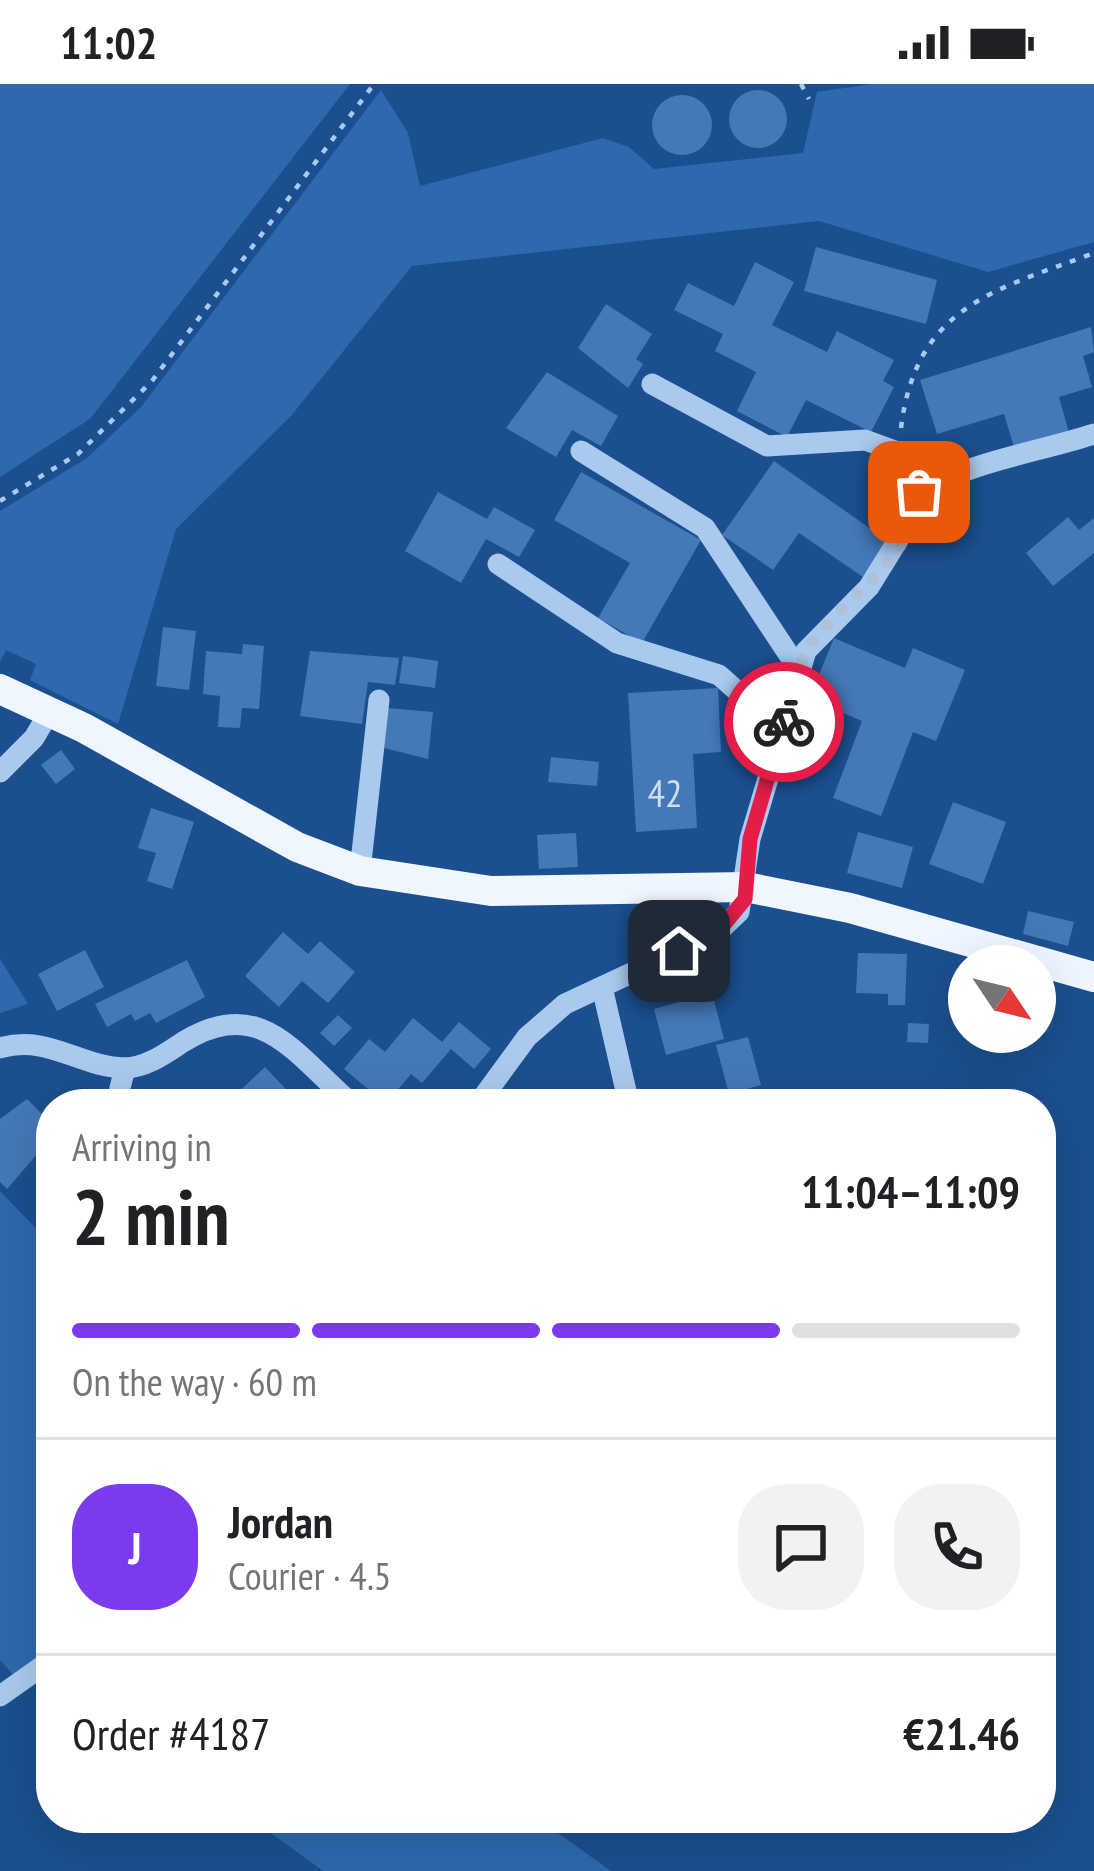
<!DOCTYPE html>
<meta charset="utf-8">
<style>
body{margin:0;font-family:"PT Sans Narrow",sans-serif;background:#f2f2f2;color:#202124;height:100vh;display:flex;flex-direction:column;font-size:45px;white-space:nowrap}
*{box-sizing:border-box;margin:0}
p{font-size:39px;color:#757577}
.icon{flex:none;width:66px;height:66px;fill:none;stroke:currentColor;stroke-width:2;stroke-linecap:round;stroke-linejoin:round}
.map{position:relative;flex:1;overflow:hidden}
.panel{position:absolute;left:36px;top:1005px;width:1020px;height:744px;display:flex;flex-direction:column;background:#fff;border-radius:48px;box-shadow:0 12px 48px #0002}
.panel>*{flex:none}
.needle{width:78px;rotate:125deg}
.controls{position:absolute;left:948px;top:861px;display:grid;gap:24px}
.controls a{display:grid;place-items:center;width:108px;height:108px;border-radius:50%;background:#fff;box-shadow:0 12px 48px #0002;font-size:60px}
.pin{position:absolute;display:grid;place-items:center;width:102px;height:102px;color:#fff;margin:-51px;border-radius:24px;box-shadow:0 6px 18px #0006}
.courier{position:absolute;display:grid;place-items:center;width:120px;height:120px;margin:-60px;border:9px solid #e11d48;border-radius:50%;background:#fff;color:#222;box-shadow:0 3px 15px #0007}
.headline em{font-style:normal;font-weight:800}
.headline div{display:flex;flex-direction:column-reverse}
.headline{display:flex;align-items:center;justify-content:space-between;height:204px;padding:0 36px}
h1{font-size:78px;font-weight:800;line-height:90px}
.bar{display:grid;grid-template-columns:repeat(4,1fr);gap:18px 12px;align-content:center;height:144px;padding:0 36px}
.bar i{height:15px;border-radius:9px;background:#e0e0e0}
.bar .current{background:#7c3aed}
.bar p{grid-column:span 4}
.line{display:flex;align-items:center;gap:30px;padding:0 36px;border-top:3px solid #e0e0e0}
.line div{flex:1}
.round{display:grid;place-items:center;flex:none;width:126px;height:126px;border-radius:48px;background:#f2f2f2}
.status{display:flex;justify-content:space-between;align-items:center;height:84px;padding:0 60px;background:#fff;direction:ltr}
.status svg{height:33px;fill:currentColor}
.map>svg:first-child{display:block}
</style>
<div class="status"><b>11:02</b><svg viewBox="0 0 49 12"><path d="M0 12V9h3v3zM5 12V6h3v6zM10 12V3h3v9zM15 12V0h3v12zM26 1h20v11H26zM47 4h2v5h-2z"/></svg></div>
<div class="map">
<svg width="1094" height="1787" viewBox="0 0 1094 1787">
<rect width="100%" height="100%" fill="#1b4f8f"/>
<g fill="#2e69ad">
<path d="M0,0h350l-260,335 -90,58z"/>
<path d="M872,0h222v158l-106,30 -169,-51 -407,45 -121,150 -115,113 -58,195 -88,-44 6,-16 -30,-14 -6,12v-151l87,-53 54,-51 240,-317 27,43 12,53 183,-48 26,9 25,22 149,-16 14,-61z"/>
<path d="M0,875l28,45 -28,9z"/>
<path d="M0,1107l51,53v407l-35,27 -16,-18z"/>
<path d="M250,1734h287l74,53h-288z"/>
</g>
<g fill="#4478b7">
<circle cx="758" cy="35" r="29"/>
<circle cx="682" cy="41" r="30"/>
<path d="M816,163l121,33 -11,44 -122,-33z"/>
<path d="M755,178l39,20 -22,43 55,27 10,-21 57,29 -11,21 11,6 -23,45 -65,-32 -19,37 -50,-26 19,-39 -41,-21 8,-17 -49,-24 14,-27 46,23z"/>
<path d="M606,220l46,30 -16,25 7,5 -15,24 -50,-40z"/>
<path d="M1091,243l3,25 -11,4 9,31 -33,10 10,36 -54,17 -11,-36 -67,20 -17,-54z"/>
<path d="M547,288l71,44 -17,30 -29,-16 -16,27 -50,-29z"/>
<path d="M774,377l114,80 -25,36 -64,-44 -26,37 -51,-35z"/>
<path d="M581,388l120,68 -59,103 -44,-25 32,-55 -76,-43z"/>
<path d="M438,408l49,27 7,-12 41,23 -16,27 -33,-18 -25,44 -56,-32z"/>
<path d="M1068,433l11,13 15,-12v35l-41,33 -27,-33z"/>
<path d="M163,543l33,4 -7,59 -33,-4z"/>
<path d="M834,554l71,30 8,-20 52,22 -29,71 -23,-9 -32,84 -48,-18 29,-77 -53,-22z"/>
<path d="M243,560l21,2 -5,63 -17,-1 -2,20 -22,-1 2,-31 -17,-2 3,-43 36,3z"/>
<path d="M310,567l89,7 -4,27 -27,-3 -6,42 -62,-8z"/>
<path d="M403,572l35,5 -3,27 -36,-5z"/>
<path d="M718,604l3,64 -28,2 4,74 -61,4 -8,-139z"/>
<path d="M388,624l45,4 -5,47 -44,-11z"/>
<path d="M61,666l14,19 -19,15 -15,-19z"/>
<path d="M551,673l48,5 -2,24 -49,-4z"/>
<path d="M953,718l53,20 -23,62 -54,-20z"/>
<path d="M151,724l43,14 -22,67 -25,-8 9,-28 -18,-5z"/>
<path d="M858,748l55,15 -11,41 -55,-15z"/>
<path d="M576,749l2,34 -39,2 -2,-34z"/>
<path d="M1028,827l46,11 -6,24 -45,-12z"/>
<path d="M283,848l25,22 12,-13 35,31 -27,31 -26,-22 -23,26 -34,-31z"/>
<path d="M85,866l19,37 -47,24 -19,-37z"/>
<path d="M858,869l49,1 -2,51h-17v-11l-32,-1z"/>
<path d="M187,876l18,37 -49,26 -6,-10 -15,8 -4,-7 -24,13 -12,-23z"/>
<path d="M712,909l12,46 -58,16 -12,-46z"/>
<path d="M338,931l14,13 -18,18 -14,-13z"/>
<path d="M413,934l29,24 17,-20 32,27 -17,20 -23,-20 -29,34 -11,-9 -25,30 -42,-35 25,-30 16,13z"/>
<path d="M908,939l21,1 -1,19 -21,-1z"/>
<path d="M748,953l13,48 -32,9 -13,-49z"/>
<path d="M265,983l35,37h-74z"/>
<path d="M27,1015l24,24v15l-44,51 -7,-7v-63z"/>
</g>
<g fill="none" stroke-linecap="round" stroke-linejoin="round">
<g stroke="#a9c9ee" stroke-width="4.5" stroke-dasharray="6 9" stroke-linecap="butt">
<path d="M801,0l8,15"/>
<path d="M901,344c15,-121 91,-137 193,-175"/>
<path d="M0,417l78,-47 74,-73 222,-297"/>
</g>
<g stroke="#a9c9ee" stroke-width="21">
<path d="M581,367l124,77 94,142"/>
<path d="M919,408c54,-31 116,-39 175,-58"/>
<path d="M498,480l119,79 102,32 63,56"/>
<path d="M0,688l34,-34 16,-27"/>
<path d="M360,787l19,-171"/>
<path d="M602,903l27,117"/>
<path d="M0,964c48,-14 79,19 125,20 21,0 41,-15 58,-26 78,-48 111,12 169,62"/>
<path d="M116,1020l9,-36"/>
<path d="M478,1020l49,-67 38,-33 152,-71 22,-21 11,-73 56,-188 63,-64 47,-76v-28l-18,-31 -33,-12 -98,6 -115,-62"/>
<path d="M0,1612l51,-36"/>
</g>
<path stroke="#f0f6ff" stroke-width="30" d="M0,605l84,39 213,119 63,24 131,20 255,-4 104,21 244,69"/>
</g>
<g fill="none" stroke-linecap="round" stroke-linejoin="round">
<path stroke="#afc1d8" stroke-width="12" stroke-dasharray="0 21.6" d="M784,638c8,-26 12,-58 28,-80 36,-49 102,-82 107,-150"/>
<path stroke="#e11d48" stroke-width="15" d="M679,867l38,-18 28,-34 5,-60 34,-117"/>
</g>
<g text-anchor="middle" stroke-width="9" stroke-linejoin="round" paint-order="stroke">
<g font-size="39" fill="#d0dded">
<text x="665" y="723">42</text>
</g>
</g>
</svg>
<div class="controls">
<a><svg class="needle" viewBox="-14 -14 28 28"><path d="M0-13l5 13h-10z" fill="#e53935"/><path d="M0 13l5-13h-10z" fill="#757577"/></svg></a>
</div>
<div class="pin" style="left:919px;top:408px;background:#ea580c"><svg class="icon" aria-label="bag" viewBox="0 0 24 24"><path d="M5 8h14l-1 12H6zM9 8a3 3 0 0 1 6 0"/></svg></div>
<div class="pin" style="left:679px;top:867px;background:#1f2937"><svg class="icon" aria-label="home" viewBox="0 0 24 24"><path d="M3 11l9-7 9 7M6 9v11h12V9"/></svg></div>
<div class="courier" style="left:784px;top:638px"><svg class="icon" aria-label="bike" viewBox="0 0 24 24"><circle cx="6" cy="16" r="4"/><circle cx="18" cy="16" r="4"/><path d="M6 16l4-8h5l3 8M10 8l3 8H6M13 5h3"/></svg></div>
<section class="panel">
<div class="headline"><div><h1>2 min</h1><p>Arriving in</p></div><em>11:04–11:09</em></div>
<div class="bar"><i class="current"></i><i class="current"></i><i class="current"></i><i></i><p>On the way · 60 m</p></div>
<div class="line" style="height:216px"><b class="round" style="background:#7c3aed;color:#fff">J</b><div><b>Jordan</b><p>Courier · 4.5</p></div><a class="round"><svg class="icon" aria-label="chat" viewBox="0 0 24 24"><path d="M4 5h16v11H9l-5 4z"/></svg></a><a class="round"><svg class="icon" aria-label="phone" viewBox="0 0 24 24"><path d="M5 4h4l2 5-3 2q2 4 5 5l2-3 5 2v4C11 20 4 13 5 4z"/></svg></a></div>
<div class="line" style="height:156px"><div>Order #4187</div><b>€21.46</b></div>
</section>
</div>
